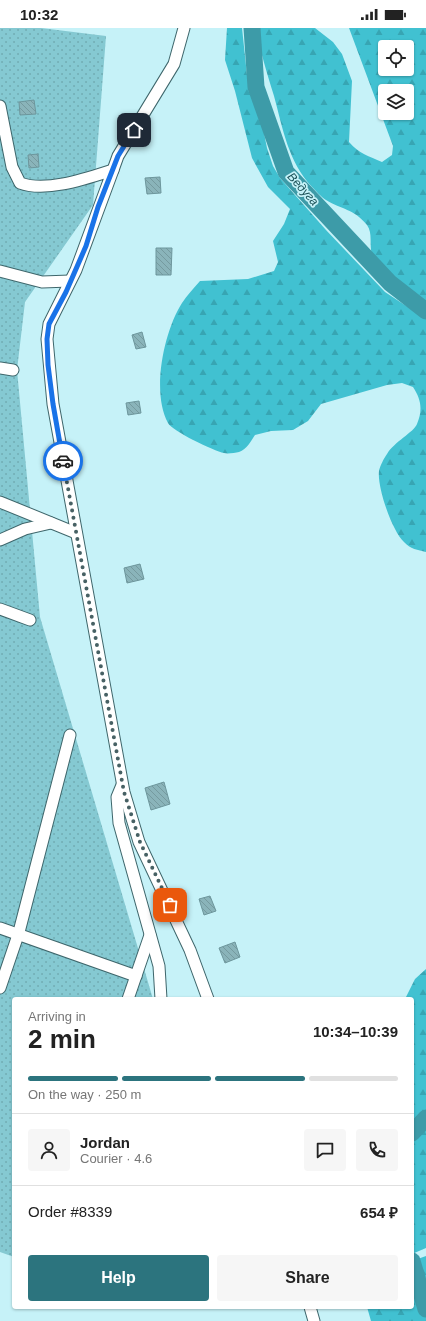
<!DOCTYPE html>
<meta charset="utf-8">
<style>
body{margin:0;font-family:Helvetica,sans-serif;background:#f6f6f6;color:#222;height:100vh;display:flex;flex-direction:column;font-size:15px;white-space:nowrap}
*{box-sizing:border-box;margin:0}
p{font-size:13px;color:#767676}
.icon{flex:none;width:22px;height:22px;fill:none;stroke:currentColor;stroke-width:2;stroke-linecap:round;stroke-linejoin:round}
.map{position:relative;flex:1;overflow:hidden}
.drawer{position:absolute;left:12px;top:969px;width:402px;height:312px;display:flex;flex-direction:column;background:#fff;border-radius:4px;box-shadow:0 1px 3px #0004}
.drawer>*{flex:none}
.tools{position:absolute;left:378px;top:12px;display:grid;gap:8px}
.tools a{display:grid;place-items:center;width:36px;height:36px;border-radius:4px;background:#fff;box-shadow:0 1px 3px #0004;font-size:20px}
.pin{position:absolute;display:grid;place-items:center;width:34px;height:34px;color:#fff;margin:-17px;border-radius:8px;box-shadow:0 2px 6px #0006}
.courier{position:absolute;display:grid;place-items:center;width:40px;height:40px;margin:-20px;border:3px solid #1a73e8;border-radius:50%;background:#fff;color:#222;box-shadow:0 1px 5px #0007}
.summary em{font-style:normal;font-weight:700}
.summary div{display:flex;flex-direction:column-reverse}
.summary{display:flex;align-items:center;justify-content:space-between;height:68px;padding:0 16px}
h1{font-size:26px;font-weight:700;line-height:30px}
.bar{display:grid;grid-template-columns:repeat(4,1fr);gap:6px 4px;align-content:center;height:48px;padding:0 16px}
.bar i{height:5px;border-radius:3px;background:#e0e0e0}
.bar .current{background:#2c747e}
.bar p{grid-column:span 4}
.line{display:flex;align-items:center;gap:10px;padding:0 16px;border-top:1px solid #e0e0e0}
.line div{flex:1}
.round{display:grid;place-items:center;flex:none;width:42px;height:42px;border-radius:4px;background:#f6f6f6}
.primary-button{display:flex;gap:8px;margin-top:auto;padding:8px 16px}
.primary-button a{flex:1;height:46px;border-radius:4px;background:#2c747e;color:#fff;font-size:16px;font-weight:700;line-height:46px;text-align:center}
.primary-button a+a{background:#f6f6f6;color:#222}
.status{display:flex;justify-content:space-between;align-items:center;height:28px;padding:0 20px;background:#fff;direction:ltr}
.status svg{height:11px;fill:currentColor}
.map>svg:first-child{display:block}
</style>
<div class="status"><b>10:32</b><svg viewBox="0 0 49 12"><path d="M0 12V9h3v3zM5 12V6h3v6zM10 12V3h3v9zM15 12V0h3v12zM26 1h20v11H26zM47 4h2v5h-2z"/></svg></div>
<div class="map">
<svg width="426" height="1293" viewBox="0 0 426 1293">
<defs>
<pattern id="forest-firs" width="22" height="20" patternUnits="userSpaceOnUse"><rect width="22" height="20" fill="#41c1d1"/><path d="M5 1l3.5 6h-7zM16 11l3.5 6h-7z" fill="#37a5b3"/></pattern>
<pattern id="garden-dots" width="8" height="8" patternUnits="userSpaceOnUse"><rect width="8" height="8" fill="#85c9d2"/><path d="M2 2h.1M6 6h.1" fill="none" stroke="#71acb3" stroke-width="1.8" stroke-linecap="round"/></pattern>
<pattern id="building-back-hatch" width="6" height="6" patternUnits="userSpaceOnUse"><rect width="6" height="6" fill="#8ab4ba"/><path d="M-1 5l2 2M0 0l6 6M5-1l2 2" fill="none" stroke="#759a9f"/></pattern>
</defs>
<rect width="100%" height="100%" fill="#c6f2f8"/>
<g fill="url(#forest-firs)" fill-rule="evenodd">
<path d="M227,0h15l5,47 14,43 6,30 6,18 7,12 46,52 59,62 41,27v233c-8,-2 -16,-3 -22,-10 -12,-11 -27,-55 -25,-71 1,-5 5,-13 8,-17 7,-12 27,-22 30,-30 6,-14 4,-25 -4,-37l-11,-4 -15,2 -66,19 -13,17 -15,9 -22,1 -16,4c-4,6 -8,14 -16,17 -4,1 -12,2 -15,1 -10,-2 -52,-22 -56,-30 -17,-31 -4,-92 14,-120 5,-8 12,-15 18,-22l48,-2 26,-8 4,-9 -5,-21 11,-17 6,-15 -22,-22 -16,-29 -17,-67 -10,-31z"/>
<path d="M256,0h59l18,14 9,12 10,27 -3,61c10,12 20,14 33,20l10,-7 1,-9 -44,-118h77v275c-13,-10 -48,-34 -54,-49 -3,-9 1,-21 -5,-29 -14,-17 -25,-15 -41,-25 -5,-3 -10,-9 -14,-13 -24,-26 -29,-58 -38,-91 -7,-23 -14,-45 -18,-68zM385,19h22v22h-22zM385,63h22v22h-22z"/>
<path d="M426,941v279l-14,6v-255h-7l10,-20z"/>
<path d="M426,1228v65h-55l-4,-14h45v-46z"/>
</g>
<path fill="url(#garden-dots)" d="M0,0h41l65,8 -13,169 -68,97 -8,68 23,247 113,382h-139v258l-14,-5z"/>
<g fill="none" stroke-linecap="round" stroke-linejoin="round">
<g stroke="#3d9ba8" stroke-width="17">
<path d="M252,0l4,59 30,85 104,111 36,28"/>
<path d="M412,1105l14,-15"/>
<path d="M412,1233l14,48"/>
</g>
</g>
<g fill="url(#building-back-hatch)" stroke="#6d969c">
<path d="M34,72l2,14 -16,1 -1,-13z"/>
<path d="M38,126l1,13 -10,1 -1,-13z"/>
<path d="M160,149l1,16 -14,1 -2,-16z"/>
<path d="M156,220h16l-1,27h-15z"/>
<path d="M142,304l4,15 -10,2 -4,-14z"/>
<path d="M139,373l2,12 -13,2 -2,-12z"/>
<path d="M140,536l4,15 -17,4 -3,-15z"/>
<path d="M164,754l6,22 -19,6 -6,-22z"/>
<path d="M210,868l6,15 -12,4 -5,-16z"/>
<path d="M235,914l5,15 -15,6 -6,-15z"/>
</g>
<g fill="none" stroke-linecap="round" stroke-linejoin="round">
<g stroke="#3e666b" stroke-width="13">
<g id="minor">
<path d="M0,78l12,61 8,16c26,10 68,-5 93,-13l-37,100 -27,54 -2,15 6,65 71,388 15,50 51,108 18,49"/>
<path d="M113,142l5,-14 56,-92 10,-36"/>
<path d="M0,243l42,11 28,-1"/>
<path d="M0,340l13,2"/>
<path d="M0,474l76,31"/>
<path d="M0,512l25,-11 26,-6"/>
<path d="M0,581l30,11"/>
<path d="M122,757l-5,12 2,26 40,143 2,33"/>
<path d="M0,900l136,48"/>
<path d="M0,960l19,-56 51,-197"/>
<path d="M128,971l22,-64"/>
<path d="M310,1279l4,14"/>
</g>
</g>
<use href="#minor" stroke="#fff" stroke-width="11"/>
</g>
<g fill="none" stroke-linecap="round" stroke-linejoin="round">
<path stroke="#476164" stroke-width="4" stroke-dasharray="0 7.2" d="M63,433l61,331 16,50 30,63"/>
<path stroke="#1a73e8" stroke-width="5" d="M63,433l-10,-57 -5,-39 -1,-26 2,-15 17,-32 20,-46 12,-39 20,-51 16,-26"/>
</g>
<g text-anchor="middle" stroke-width="3.5" stroke-linejoin="round" paint-order="stroke">
<g font-size="12" font-style="italic" fill="#1a5056" stroke="#c6f2f8">
<text transform="translate(303 161) rotate(48)" y="4">Ведуга</text>
</g>
</g>
</svg>
<div class="tools">
<a><svg class="icon" aria-label="locate" viewBox="0 0 24 24"><circle cx="12" cy="12" r="6"/><path d="M12 2v4M12 18v4M2 12h4M18 12h4"/></svg></a>
<a><svg class="icon" aria-label="layers" viewBox="0 0 24 24"><path d="M12 4l9 5-9 5-9-5zM3 14l9 5 9-5"/></svg></a>
</div>
<div class="pin" style="left:170px;top:877px;background:#ea580c"><svg class="icon" aria-label="bag" viewBox="0 0 24 24"><path d="M5 8h14l-1 12H6zM9 8a3 3 0 0 1 6 0"/></svg></div>
<div class="pin" style="left:134px;top:102px;background:#1f2937"><svg class="icon" aria-label="home" viewBox="0 0 24 24"><path d="M3 11l9-7 9 7M6 9v11h12V9"/></svg></div>
<div class="courier" style="left:63px;top:433px"><svg class="icon" aria-label="car" viewBox="0 0 24 24"><path d="M5 17H2v-5l4-1 3-4h7l3 4 3 1v5h-3M9 17h6M6 11h13"/><circle cx="7" cy="17" r="2"/><circle cx="17" cy="17" r="2"/></svg></div>
<section class="drawer">
<div class="summary"><div><h1>2 min</h1><p>Arriving in</p></div><em>10:34–10:39</em></div>
<div class="bar"><i class="current"></i><i class="current"></i><i class="current"></i><i></i><p>On the way · 250 m</p></div>
<div class="line" style="height:72px"><a class="round"><svg class="icon" aria-label="person" viewBox="0 0 24 24"><circle cx="12" cy="8" r="4"/><path d="M4 21q1-7 8-7t8 7"/></svg></a><div><b>Jordan</b><p>Courier · 4.6</p></div><a class="round"><svg class="icon" aria-label="chat" viewBox="0 0 24 24"><path d="M4 5h16v11H9l-5 4z"/></svg></a><a class="round"><svg class="icon" aria-label="phone" viewBox="0 0 24 24"><path d="M5 4h4l2 5-3 2q2 4 5 5l2-3 5 2v4C11 20 4 13 5 4z"/></svg></a></div>
<div class="line" style="height:52px"><div>Order #8339</div><b>654 ₽</b></div>
<div class="primary-button"><a>Help</a><a>Share</a></div>
</section>
</div>
